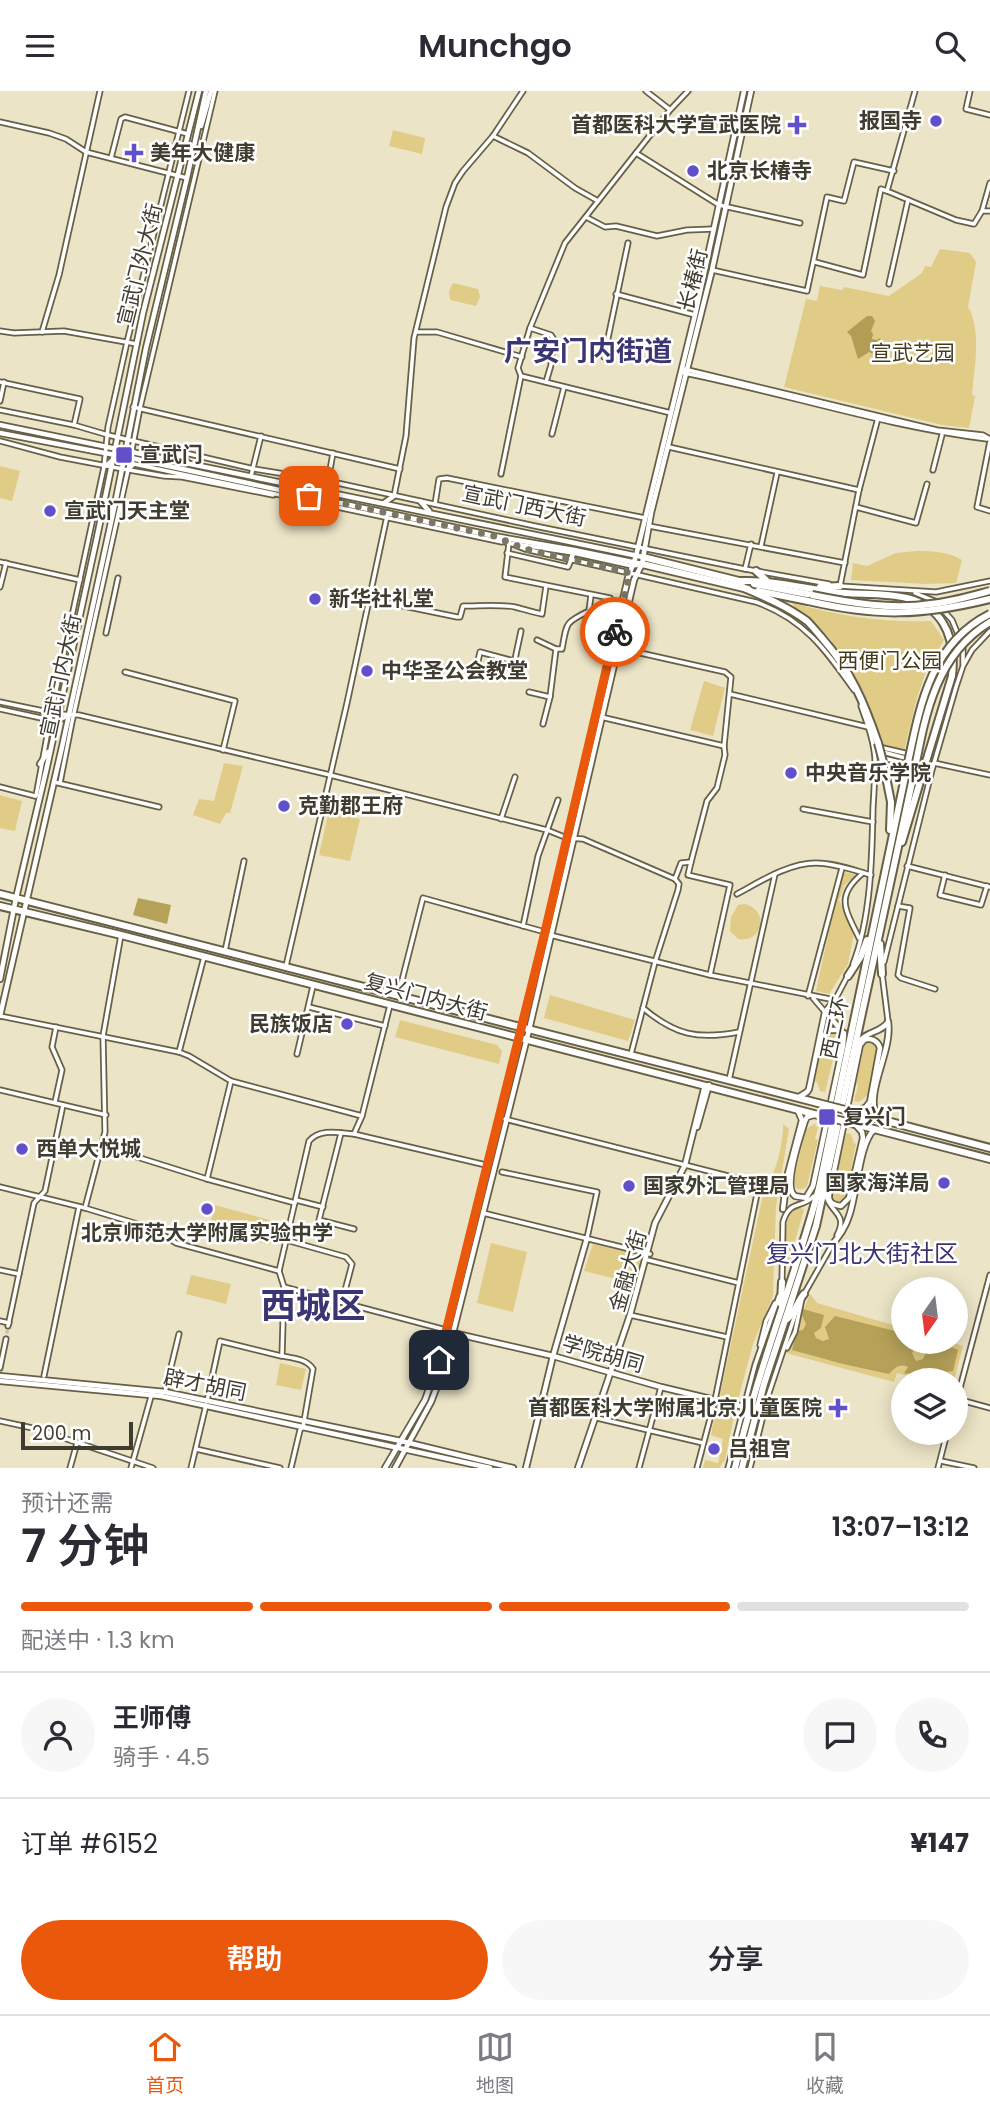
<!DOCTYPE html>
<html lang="zh">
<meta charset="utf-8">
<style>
body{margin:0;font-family:Poppins,"Noto Sans SC",sans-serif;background:#f7f7f7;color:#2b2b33;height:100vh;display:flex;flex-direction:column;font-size:26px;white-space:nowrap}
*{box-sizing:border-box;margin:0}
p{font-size:23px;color:#7c7c81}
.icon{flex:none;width:38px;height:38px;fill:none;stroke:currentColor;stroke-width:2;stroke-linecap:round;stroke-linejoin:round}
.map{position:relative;height:1377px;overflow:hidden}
.panel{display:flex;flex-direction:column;background:#fff;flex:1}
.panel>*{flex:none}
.needle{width:46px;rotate:194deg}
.controls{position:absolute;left:891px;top:1186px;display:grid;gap:14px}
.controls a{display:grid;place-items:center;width:77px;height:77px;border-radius:50%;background:#fff;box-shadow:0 4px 18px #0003;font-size:35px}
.scale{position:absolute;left:21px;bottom:18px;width:112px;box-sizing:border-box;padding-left:7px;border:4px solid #3f3c30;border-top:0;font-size:19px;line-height:24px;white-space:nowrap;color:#3f3c30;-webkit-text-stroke:5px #fff;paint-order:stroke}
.pin{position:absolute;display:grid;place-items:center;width:60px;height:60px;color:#fff;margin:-30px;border-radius:14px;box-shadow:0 4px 10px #0006}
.courier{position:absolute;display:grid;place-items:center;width:70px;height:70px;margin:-35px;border:5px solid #ea580c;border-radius:50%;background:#fff;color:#222;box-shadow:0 2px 9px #0007}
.head em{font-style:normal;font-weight:600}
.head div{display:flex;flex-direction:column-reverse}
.head{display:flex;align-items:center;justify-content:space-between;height:119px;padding:0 21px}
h1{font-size:46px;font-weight:600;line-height:52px}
.bar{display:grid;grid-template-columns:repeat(4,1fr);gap:10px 7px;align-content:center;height:84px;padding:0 21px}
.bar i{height:9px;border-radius:5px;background:#e1e1e2}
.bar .active{background:#ea580c}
.bar p{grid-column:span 4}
.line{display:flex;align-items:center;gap:18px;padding:0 21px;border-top:2px solid #e1e1e2}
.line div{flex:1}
.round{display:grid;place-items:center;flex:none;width:74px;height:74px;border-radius:37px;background:#f7f7f7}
.action{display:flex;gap:14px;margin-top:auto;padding:14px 21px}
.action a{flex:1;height:80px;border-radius:42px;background:#ea580c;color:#fff;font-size:28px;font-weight:600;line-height:80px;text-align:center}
.action a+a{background:#f7f7f7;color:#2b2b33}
header{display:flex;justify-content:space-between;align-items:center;height:91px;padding:0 21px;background:#fff;font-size:32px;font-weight:600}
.tabs{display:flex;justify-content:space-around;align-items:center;height:98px;border-top:2px solid #e1e1e2;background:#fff;font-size:19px;color:#7c7c81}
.tabs a{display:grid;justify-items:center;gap:4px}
.tabs .active{color:#ea580c}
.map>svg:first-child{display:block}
</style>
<header><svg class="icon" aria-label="menu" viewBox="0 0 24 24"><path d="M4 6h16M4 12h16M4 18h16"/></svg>Munchgo<svg class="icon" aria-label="search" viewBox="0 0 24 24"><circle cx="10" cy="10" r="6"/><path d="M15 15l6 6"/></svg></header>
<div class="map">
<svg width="990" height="1377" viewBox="0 0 990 1377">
<rect width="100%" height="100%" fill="#ece4c6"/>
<g fill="#e0cc86">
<path d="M393,39l32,8 -3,16 -33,-8z"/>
<path d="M940,158l30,4 6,9 -8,45c14,22 6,63 4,88l3,1 -6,32 -27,-3 -158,-38 22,-88 11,2 3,-15 22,4 2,-3 45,9 33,-23 3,-7 6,1z"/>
<path d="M453,192l25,6 2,8 -4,9 -26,-6 -1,-9z"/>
<path d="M0,375l20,5 -8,30 -12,-3z"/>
<path d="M917,460c16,0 32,1 45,9l-6,23 -30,1 -75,-4 2,-17 14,3 29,-13z"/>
<path d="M793,512c45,13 91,20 138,18l13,19 -17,28 -10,30 -13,53 -24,-6 -17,-54 -32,-51 -17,-19 -20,-13z"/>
<path d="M704,590l21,7 -12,48 -23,-6z"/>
<path d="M224,672l19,3 -13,47h-4l-6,11 -27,-9 6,-16 15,2z"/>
<path d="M0,704l22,6 -7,30 -15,-3z"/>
<path d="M329,719l31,9 -10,42 -31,-6z"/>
<path d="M845,781l11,3 -12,11 -5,14 15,33 -6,31 -19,30 -13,-3 25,-115z"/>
<path d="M745,813c24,6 19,39 -7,35l-8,-8 1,-14 7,-12z"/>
<path d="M550,904l85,25 -7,21 -84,-23z"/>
<path d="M400,929l97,25 5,6 -3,13 -104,-27z"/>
<path d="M828,941h6l4,7 -13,53 -5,-1 -3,-9 -3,-1 11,-45z"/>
<path d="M868,952l8,1 2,6 -10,45 -9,7 -5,-1 4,-16 -2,-1 8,-38z"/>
<path d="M816,1032l-1,3 3,1 -3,12 3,1 -11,46c-3,4 -7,4 -11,2l-3,-5 13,-54z"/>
<path d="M783,1033l6,5 -13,78 -3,89 -20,48 -15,56 -18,-5 44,-205c11,-11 20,-50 19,-66z"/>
<path d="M846,1042l5,1 3,9 2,1 -11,54 -7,4 -3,-1 -3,-6z"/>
<path d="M215,1114l62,17 -7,23 -61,-17z"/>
<path d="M800,1116l4,3 -16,55h-3c1,-17 -5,-52 15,-58z"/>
<path d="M491,1152l36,9 -14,60 -36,-9z"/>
<path d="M593,1153l49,12 -6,28 -52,-13z"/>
<path d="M191,1184l40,9 -5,20 -40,-10z"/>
<path d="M810,1203l7,9 86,25v14h48l12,4 -9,34 -28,-7 -3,7 -26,-7 -3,9 -108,-29z"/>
<path d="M280,1272l26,6 -5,21 -25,-5z"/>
<path d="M717,1312l19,4 -11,53 -6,8h-16l2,-8 13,3 5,-24 -12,-4z"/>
</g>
<g fill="#b6a158">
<path d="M138,807l33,7 -4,19 -34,-9z"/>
<path d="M803,1218l21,6 -3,13 -7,5 2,5 7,3 6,-2 -4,-12 10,-11 68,17v9h16l-7,11 4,8 7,-2 6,-13 4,-4h7l18,8 -5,21 -9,1 -22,-4 -5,7 -13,-2 4,-6c-9,-4 -13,1 -19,7l-46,-10 -51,-14 5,-19 6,-1 3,-6 -4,-9z"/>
</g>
<path fill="#b29d54" d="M867,225h5l3,5 -4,10 2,3 -1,5 5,1 2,-2 6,6 -3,2v6l-5,4 -8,-4 -11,7 -7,-23 -4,-4z"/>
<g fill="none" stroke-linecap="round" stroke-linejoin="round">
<g stroke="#c9c2a8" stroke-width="3.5" stroke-dasharray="3.5 2" stroke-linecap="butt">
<path d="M736,1087l18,5"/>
<path d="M6,1248l2,-13"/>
</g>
<g stroke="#676046" stroke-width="7">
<g id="minor">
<path d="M646,0l23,18"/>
<path d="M915,0l-28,100 69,29 18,4 8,-13h8"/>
<path d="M970,0l-4,18 24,6"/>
<path d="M0,31l49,11 17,6 20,13 101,26"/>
<path d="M493,45l35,17 47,35 23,13"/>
<path d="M636,62l83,52 81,18"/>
<path d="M111,67l10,-39 4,-2 63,17"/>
<path d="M982,120l8,-28"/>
<path d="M586,126l19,10 11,-1 41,10 30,-6 27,-1"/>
<path d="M815,171l48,13 18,-86 6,2"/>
<path d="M712,179l95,21 20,-94 17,4 10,-39 40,9"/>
<path d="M889,193l19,-84"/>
<path d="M616,203l79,21"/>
<path d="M530,237l21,7 2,3 -2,27 -5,17"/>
<path d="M0,240l14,2 50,-2 73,13"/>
<path d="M42,241l17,-57 41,-184"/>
<path d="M416,241h21l85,25"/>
<path d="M604,266l24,-114"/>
<path d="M684,278l253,61 46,5 7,4"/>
<path d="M684,282c101,20 200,53 303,66"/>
<path d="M521,285l150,37"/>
<path d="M0,291l80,17 -6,26"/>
<path d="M0,310l4,-19"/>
<path d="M133,316l267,62"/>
<path d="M0,319l74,15 34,10 146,34 74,12 207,45 210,43 84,15"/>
<path d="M552,343l12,-47"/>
<path d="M0,350l60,16 68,13 6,-6"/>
<path d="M990,350l-13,66 13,4"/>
<path d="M669,356l190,43"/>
<path d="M134,373l368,78"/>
<path d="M104,376l4,-40 19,-85 62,-251"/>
<path d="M129,379l35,6 18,1 91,18"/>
<path d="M933,379l9,-35"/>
<path d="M501,383l20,-98 -3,-8 12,-40 35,-85 105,-133 18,-19"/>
<path d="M251,385l10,-40"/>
<path d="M328,390l5,-28"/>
<path d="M394,405l12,-60 8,-98 32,-131 9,-24 8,-12 30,-35 30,-45"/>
<path d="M435,413l4,-25 8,-1 198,40"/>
<path d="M856,416l60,16 11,-39"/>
<path d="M649,435l196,37"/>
<path d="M510,452l15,6 231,53c48,17 69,47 98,88"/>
<path d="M761,455l16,-73"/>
<path d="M507,462l61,14 3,-7"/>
<path d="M0,471l80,18"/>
<path d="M745,478l6,-25"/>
<path d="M840,495l96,6 54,-11"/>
<path d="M840,495l19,-96 19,-72"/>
<path d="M0,496l6,-24"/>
<path d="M915,502l22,9"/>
<path d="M610,507l-105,-21 4,-34 64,10 59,13 8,-1"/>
<path d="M370,508l87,18h3l3,-11c17,0 35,-2 52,1 8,2 17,5 27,7l4,-28"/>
<path d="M941,517l11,12 7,17"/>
<path d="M106,542l12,-55"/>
<path d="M537,549l19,9 -6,48 -7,27"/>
<path d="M963,556v17"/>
<path d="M618,557l107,24 6,5 -7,69 1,9 -8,33 -10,13 -16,61"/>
<path d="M556,558h6c5,-26 2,-26 27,-38l2,-16"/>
<path d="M476,579l4,-18 34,9"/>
<path d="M125,581l110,29 -12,49"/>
<path d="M511,587l10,-47"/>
<path d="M529,601l21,5"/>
<path d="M730,603l138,33"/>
<path d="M0,611l58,12 21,1 251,60 217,55 20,8 16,1 92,40 4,5 -1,6 -23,72 -24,92"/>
<path d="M0,618l50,11 7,1 9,-4"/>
<path d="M601,626l123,29"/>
<path d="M879,656l30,7"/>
<path d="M879,660l30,8"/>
<path d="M883,667l33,8"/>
<path d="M934,672l56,12"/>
<path d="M54,691l105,25"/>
<path d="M60,692l12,-61 56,-252 12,-62 75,-317"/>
<path d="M0,696l35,9"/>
<path d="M36,705l16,-87 52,-242 9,-8"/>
<path d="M803,718l70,13"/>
<path d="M501,728l14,-42"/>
<path d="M907,775l83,21"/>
<path d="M945,784l-5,20 41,10 6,-19"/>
<path d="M675,788l6,-16 10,-1 -3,13 42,10 -20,90"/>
<path d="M737,803c24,-13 52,-31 79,-31 18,0 37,7 55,12"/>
<path d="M898,815l12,2 -12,67 3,3 34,11"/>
<path d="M523,835l15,-70 20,-56"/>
<path d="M550,844l160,40 125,25 12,-23"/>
<path d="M859,847c-14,-29 -24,-42 4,-65"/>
<path d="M225,860l19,-90"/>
<path d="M884,871l48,-192 24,-83 7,-21 9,-16 18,-19"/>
<path d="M853,873c18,-46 19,-107 20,-156 1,-16 2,-33 2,-49 -1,-18 -8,-36 -14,-53"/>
<path d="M286,875l61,-263 40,-187"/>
<path d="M882,882l6,48"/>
<path d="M398,905l25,-98 122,34"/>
<path d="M808,905l34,-128"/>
<path d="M813,907l12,14"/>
<path d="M390,914l-28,111 -8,18 132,31"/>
<path d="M309,916l76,19"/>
<path d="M643,917c32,27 55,32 96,24"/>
<path d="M0,925l179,36 10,4 42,25 131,35"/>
<path d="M179,961l25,-95"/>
<path d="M297,963l16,-68"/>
<path d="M729,989l46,-206"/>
<path d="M0,999l106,25"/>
<path d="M55,1011l7,-32 -10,-23 4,-20"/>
<path d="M505,1028l231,59"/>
<path d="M341,1042l-22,87 35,9"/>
<path d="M102,1055l105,33 88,24"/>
<path d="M502,1081l95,20 -10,46"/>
<path d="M207,1088l24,-98"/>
<path d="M0,1096l85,21 69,21 22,14 103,28"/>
<path d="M825,1102c4,20 24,20 12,42"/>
<path d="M296,1109l27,7"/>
<path d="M85,1117l20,-76 -2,-96 18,-101"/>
<path d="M483,1122l167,41"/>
<path d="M286,1149l60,17 6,7 -10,38"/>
<path d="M648,1169l91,23"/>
<path d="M0,1179l19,4"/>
<path d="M782,1191l1,-60c7,-23 19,-13 31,-26"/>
<path d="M284,1196l162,43"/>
<path d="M803,1205l29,-51"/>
<path d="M630,1224l97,22"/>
<path d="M0,1230l9,2"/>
<path d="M8,1235l26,-123 11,-12 18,-86"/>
<path d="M760,1254l6,-24 9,-18"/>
<path d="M787,1257l8,-16 7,-33"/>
<path d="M0,1277l6,-29"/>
<path d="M44,1285l35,-169"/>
<path d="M165,1301l14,-58"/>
<path d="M957,1308l33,9"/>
<path d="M207,1310l13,-60 61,15"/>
<path d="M956,1312l34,-128"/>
<path d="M597,1327l106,25"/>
<path d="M0,1330l37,8 116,39"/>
<path d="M196,1358l84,19"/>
<path d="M941,1370l33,7"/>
<path d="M70,1377l7,-25"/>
<path d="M131,1377l21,-75"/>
<path d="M191,1377l15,-63"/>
<path d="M291,1377l9,-38 3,-3 10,-58c-6,-10 -20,-11 -31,-13l2,-69 -5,-16 30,-130c11,-13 30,-8 45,-7"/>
<path d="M639,1377l22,-81"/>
<path d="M697,1377l18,-68 44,-216 -5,-1"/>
<path d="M728,1377l27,-103 24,-69"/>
<path d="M750,1377l18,-72 29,-87"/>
<path d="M938,1377l9,-35"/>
</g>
</g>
<g stroke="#676046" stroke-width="8">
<g id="major">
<path d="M201,35l10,-35"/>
<path d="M0,334l643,132"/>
<path d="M0,342l131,25 363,78 80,14 68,14"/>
<path d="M176,360l11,11"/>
<path d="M421,411l8,9"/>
<path d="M384,412l10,-7"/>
<path d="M498,447l11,5"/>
<path d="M571,469l3,-10"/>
<path d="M40,673l8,-12"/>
<path d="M0,888l16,-81 30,-127 51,-234 46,-224 56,-222"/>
<path d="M831,915l-2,9 10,13"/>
<path d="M0,925l62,-269 53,-243 31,-156 41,-170 19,-87"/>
<path d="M822,947l7,-8h12"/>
<path d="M859,951c7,-11 22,-9 29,-20"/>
<path d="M799,1006l8,-5 2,-3 16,-77 10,-12"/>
<path d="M814,1024l-7,2 -2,4c-4,14 -23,66 -10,75 3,1 9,1 11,2l7,-12 30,-140 1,-13"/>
<path d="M877,1027c-13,-26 16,-67 11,-96"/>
<path d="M855,1033l7,8 1,6 -14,60 -8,8c-7,-1 -13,-3 -12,-11l31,-150 4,-5c7,-3 14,1 16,8l-10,54 -4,5 -10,5"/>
<path d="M697,1036l12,-42"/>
<path d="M783,1118l4,-32 15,-57 -4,-9"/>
<path d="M832,1154c7,-9 14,-18 17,-29 8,-21 10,-73 25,-86"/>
<path d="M453,1242l100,23 108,31 83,20"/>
<path d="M0,1285l165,16 236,49 112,27"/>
<path d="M0,1290l161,15 329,72"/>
<path d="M385,1377l40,-68 14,-40 119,-480 70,-302 8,-22 59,-241 49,-224"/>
<path d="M395,1377l36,-66 8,-21 14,-48 76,-303 96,-412 9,-38 8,-16 9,-51 61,-243 39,-179"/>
<path d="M526,1377l27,-112 34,-118"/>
<path d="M578,1377l52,-153 25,-92 30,-58 20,-80"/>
</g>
</g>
<g stroke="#676046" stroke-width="10">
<g id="highway">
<path d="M643,466l100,25"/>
<path d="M642,473l106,25"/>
<path d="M756,480l10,9"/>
<path d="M741,490c32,-1 61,7 92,11 36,5 87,-6 110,31 10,16 11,35 9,53l-24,79"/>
<path d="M754,493l58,11"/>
<path d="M820,496l20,-1"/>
<path d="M744,497c21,9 44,19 63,33 5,5 10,11 15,17 29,33 42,64 56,105"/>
<path d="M758,500l50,10"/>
<path d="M883,671l8,40 -1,28"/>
<path d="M902,751l20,-67"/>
<path d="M0,803l818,209"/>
<path d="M0,815l121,29 697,180"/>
<path d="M880,853l2,30"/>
<path d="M848,885l13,-20 6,-16"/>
<path d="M849,1020l141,37"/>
<path d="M847,1031l143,37"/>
<path d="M781,1213l1,-22"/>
<path d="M787,1228c8,-6 10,-17 17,-25"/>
<path d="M735,1377c21,-95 59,-186 84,-280l87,-416"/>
<path d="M742,1377l22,-84 52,-158 98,-453"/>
</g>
</g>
<use href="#minor" stroke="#fff" stroke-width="3.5"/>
<use href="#major" stroke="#fff" stroke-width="4.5"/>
<use href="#highway" stroke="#fff" stroke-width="6"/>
<g stroke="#676046" stroke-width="10" stroke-linecap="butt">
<g id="highway-bridge">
<path d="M812,504c39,8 80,15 119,9 20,-2 40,-8 59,-13"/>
<path d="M808,510c69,16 113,15 182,-2"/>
<path d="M878,652l5,19"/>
<path d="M906,681c13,-61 22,-127 84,-158"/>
<path d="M914,682c11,-57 21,-118 76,-151"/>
<path d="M922,684l6,-20"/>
<path d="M818,1012l31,8"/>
<path d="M818,1024l29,7"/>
</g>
</g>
<use href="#highway-bridge" stroke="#fff" stroke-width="6"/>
</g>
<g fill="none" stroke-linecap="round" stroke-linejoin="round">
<path stroke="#7c7764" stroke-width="7" stroke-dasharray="0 12.6" d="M309,405l185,40 31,13 105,24 -15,59"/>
<path stroke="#ea580c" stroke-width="9" d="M439,1269l106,-428 70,-300"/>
</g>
<g fill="#6150c9" stroke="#fff" stroke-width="2.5">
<circle cx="936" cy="30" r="7"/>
<path d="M793.5 23.5h7v7h7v7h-7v7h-7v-7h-7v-7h7z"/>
<path d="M130.5 51.5h7v7h7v7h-7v7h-7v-7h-7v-7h7z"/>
<circle cx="693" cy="80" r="7"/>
<rect x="115" y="355" width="18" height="18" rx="3.5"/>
<circle cx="50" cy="420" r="7"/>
<circle cx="315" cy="508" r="7"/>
<circle cx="367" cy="580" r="7"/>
<circle cx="791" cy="682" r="7"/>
<circle cx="284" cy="715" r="7"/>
<circle cx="347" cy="933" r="7"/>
<rect x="818" y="1017" width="18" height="18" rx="3.5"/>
<circle cx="22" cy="1058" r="7"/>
<circle cx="944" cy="1092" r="7"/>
<circle cx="629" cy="1095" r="7"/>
<circle cx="207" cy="1118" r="7"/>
<path d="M834.5 1306.5h7v7h7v7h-7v7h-7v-7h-7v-7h7z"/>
<circle cx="714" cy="1358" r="7"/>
</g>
<g text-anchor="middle" stroke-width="5" stroke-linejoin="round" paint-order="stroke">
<g font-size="21" font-weight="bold" fill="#3f3c30" stroke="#fff" text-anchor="start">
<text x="922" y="37" text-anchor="end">报国寺</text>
<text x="781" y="41" text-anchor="end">首都医科大学宣武医院</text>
<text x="150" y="69">美年大健康</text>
<text x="707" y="87">北京长椿寺</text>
<text x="140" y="371">宣武门</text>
<text x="64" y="427">宣武门天主堂</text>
<text x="329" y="515">新华社礼堂</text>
<text x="381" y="587">中华圣公会教堂</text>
<text x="805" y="689">中央音乐学院</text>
<text x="298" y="722">克勤郡王府</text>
<text x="333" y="940" text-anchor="end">民族饭店</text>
<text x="843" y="1033">复兴门</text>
<text x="36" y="1065">西单大悦城</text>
<text x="930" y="1099" text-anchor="end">国家海洋局</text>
<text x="643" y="1102">国家外汇管理局</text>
<text x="207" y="1149" text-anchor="middle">北京师范大学附属实验中学</text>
<text x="822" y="1324" text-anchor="end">首都医科大学附属北京儿童医院</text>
<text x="728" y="1365">吕祖宫</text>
</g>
<g font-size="21" fill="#3f3c30" stroke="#fff">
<text transform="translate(140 174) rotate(-76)" y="7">宣武门外大街</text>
<text transform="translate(693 189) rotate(-76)" y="7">长椿街</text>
<text transform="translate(524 415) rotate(12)" y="7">宣武门西大街</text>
<text transform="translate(61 585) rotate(-78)" y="7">宣武门内大街</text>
<text transform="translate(426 906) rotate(15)" y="7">复兴门内大街</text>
<text transform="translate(835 937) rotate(-78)" y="7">西二环</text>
<text transform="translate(628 1180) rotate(-74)" y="7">金融大街</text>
<text transform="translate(603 1263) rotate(16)" y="7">学院胡同</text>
<text transform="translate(205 1294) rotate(11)" y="7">辟才胡同</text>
</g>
<g font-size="21" fill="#453c1b" stroke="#fff">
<text x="913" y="269">宣武艺园</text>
<text x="890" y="577">西便门公园</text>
</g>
<g font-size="24" fill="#3b3571" stroke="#fff">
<text x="862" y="1171">复兴门北大街社区</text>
</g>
<g font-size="28" font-weight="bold" fill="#3b3571" stroke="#fff">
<text x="588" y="270">广安门内街道</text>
</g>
<g font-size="35" font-weight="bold" fill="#3b3571" stroke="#fff">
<text x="313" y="1227">西城区</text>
</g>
</g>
</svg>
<div class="controls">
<a><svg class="needle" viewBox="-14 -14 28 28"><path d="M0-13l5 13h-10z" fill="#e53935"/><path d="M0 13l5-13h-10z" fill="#7c7c81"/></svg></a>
<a><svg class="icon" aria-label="layers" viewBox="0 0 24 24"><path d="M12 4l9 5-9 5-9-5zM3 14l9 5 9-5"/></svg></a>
</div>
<div class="scale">200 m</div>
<div class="pin" style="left:309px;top:405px;background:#ea580c"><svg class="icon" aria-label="bag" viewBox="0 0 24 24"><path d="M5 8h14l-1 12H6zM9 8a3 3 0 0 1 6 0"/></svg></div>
<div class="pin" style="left:439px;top:1269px;background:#1f2937"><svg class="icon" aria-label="home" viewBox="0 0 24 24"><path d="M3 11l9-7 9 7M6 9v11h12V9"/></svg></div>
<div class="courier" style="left:615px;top:541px"><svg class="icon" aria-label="bike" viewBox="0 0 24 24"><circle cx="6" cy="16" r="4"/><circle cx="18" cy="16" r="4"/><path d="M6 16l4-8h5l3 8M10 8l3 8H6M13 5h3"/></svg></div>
</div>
<section class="panel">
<div class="head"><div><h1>7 分钟</h1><p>预计还需</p></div><em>13:07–13:12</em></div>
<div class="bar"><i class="active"></i><i class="active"></i><i class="active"></i><i></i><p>配送中 · 1.3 km</p></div>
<div class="line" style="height:126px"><a class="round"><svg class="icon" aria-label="person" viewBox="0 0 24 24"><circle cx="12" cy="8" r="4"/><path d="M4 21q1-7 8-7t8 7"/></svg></a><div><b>王师傅</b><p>骑手 · 4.5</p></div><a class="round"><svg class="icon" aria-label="chat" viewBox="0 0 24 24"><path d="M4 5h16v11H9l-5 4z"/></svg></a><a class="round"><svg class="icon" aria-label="phone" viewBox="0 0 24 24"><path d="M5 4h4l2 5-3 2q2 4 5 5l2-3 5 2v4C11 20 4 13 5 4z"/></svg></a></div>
<div class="line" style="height:91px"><div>订单 #6152</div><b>¥147</b></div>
<div class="action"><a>帮助</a><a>分享</a></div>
</section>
<nav class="tabs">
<a class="active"><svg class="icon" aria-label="home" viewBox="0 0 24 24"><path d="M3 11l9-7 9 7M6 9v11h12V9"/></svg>首页</a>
<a><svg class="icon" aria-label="map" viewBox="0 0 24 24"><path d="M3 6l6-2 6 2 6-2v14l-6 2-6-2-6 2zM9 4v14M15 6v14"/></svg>地图</a>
<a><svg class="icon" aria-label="saved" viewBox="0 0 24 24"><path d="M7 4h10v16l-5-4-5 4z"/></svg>收藏</a>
</nav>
